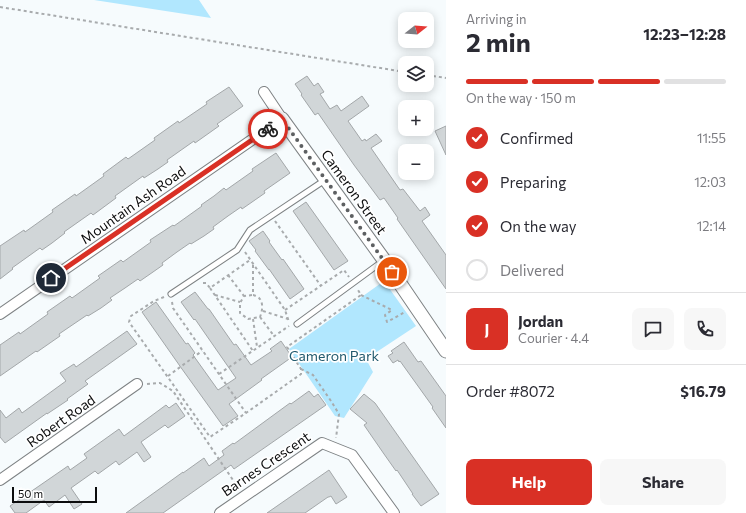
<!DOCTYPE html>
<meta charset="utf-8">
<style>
body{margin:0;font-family:Commissioner,sans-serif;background:#f7f7f7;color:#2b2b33;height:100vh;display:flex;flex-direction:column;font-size:15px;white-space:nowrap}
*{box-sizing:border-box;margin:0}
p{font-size:13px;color:#7c7c81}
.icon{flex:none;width:22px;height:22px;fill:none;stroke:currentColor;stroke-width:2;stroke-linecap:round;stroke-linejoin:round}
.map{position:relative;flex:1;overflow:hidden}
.side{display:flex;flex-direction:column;background:#fff;width:300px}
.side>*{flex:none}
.needle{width:26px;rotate:73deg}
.buttons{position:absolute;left:398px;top:12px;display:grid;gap:8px}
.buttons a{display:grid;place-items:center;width:36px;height:36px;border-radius:8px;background:#fff;box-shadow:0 2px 10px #0003;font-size:20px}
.scale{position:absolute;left:12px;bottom:10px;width:85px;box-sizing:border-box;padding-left:4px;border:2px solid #0c0d0e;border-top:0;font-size:11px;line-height:14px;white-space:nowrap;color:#0c0d0e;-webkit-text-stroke:3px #fff;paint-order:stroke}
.pin{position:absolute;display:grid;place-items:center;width:34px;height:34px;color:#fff;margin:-17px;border:2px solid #fff;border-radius:50%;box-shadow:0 1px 4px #0007}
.courier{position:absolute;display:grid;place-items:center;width:40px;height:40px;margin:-20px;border:3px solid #d93025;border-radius:50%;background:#fff;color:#222;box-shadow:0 1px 5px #0007}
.head em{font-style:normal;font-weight:700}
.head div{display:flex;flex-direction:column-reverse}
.head{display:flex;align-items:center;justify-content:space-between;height:68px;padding:0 20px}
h1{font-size:26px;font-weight:700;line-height:30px}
.bar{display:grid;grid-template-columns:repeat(4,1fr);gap:6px 4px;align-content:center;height:48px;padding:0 20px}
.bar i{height:5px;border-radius:3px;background:#e1e1e2}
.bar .on{background:#d93025}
.bar p{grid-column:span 4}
.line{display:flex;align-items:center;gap:10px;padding:0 20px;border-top:1px solid #e1e1e2}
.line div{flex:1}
.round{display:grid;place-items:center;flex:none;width:42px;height:42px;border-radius:8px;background:#f7f7f7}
ol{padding:0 20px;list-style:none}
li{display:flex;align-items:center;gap:12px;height:44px}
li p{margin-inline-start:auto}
li .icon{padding:4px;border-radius:50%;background:#d93025;color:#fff;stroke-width:4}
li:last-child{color:#7c7c81}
li i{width:22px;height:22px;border:2px solid #e1e1e2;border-radius:50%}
.action{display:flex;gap:8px;margin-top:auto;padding:8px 20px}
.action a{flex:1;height:46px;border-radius:8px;background:#d93025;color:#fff;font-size:16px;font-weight:700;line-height:46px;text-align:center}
.action a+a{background:#f7f7f7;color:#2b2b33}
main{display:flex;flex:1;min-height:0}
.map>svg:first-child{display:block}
</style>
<main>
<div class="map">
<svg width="446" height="513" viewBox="0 0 446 513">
<rect width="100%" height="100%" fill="#f6fbfd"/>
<g fill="#b1e7fe">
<path d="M94,0h105l12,18z"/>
<path d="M384,281l32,45 -50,33 7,13 -29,46 -9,-2 -46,-67z"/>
</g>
<g fill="#d1d6d8" stroke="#a3a7a9">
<path d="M307,76l7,10 4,-3 6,9 -4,2 10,15 7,-4 4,6 21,-15 7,10 -21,15 14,20 3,-2 1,2 10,-7 6,7 -11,7 29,42 3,-1 17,22 5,-4 5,8 -8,6 24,34v34l-49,-70 1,-1 -14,-20 -4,2 -26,-35 -36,-52 -3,2 -14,-20 1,-1 -7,-10z"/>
<path d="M229,87l14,19 -26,18 2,2 -24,17 -1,-2 -27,19 1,2 -10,7 -14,9 -1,-2 -28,20 1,2 -23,17 -2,-2 -27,19 1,1 -13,10 -10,7 -2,-2 -28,20 1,1 -13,10v-33l24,-16 1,2 28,-20 -1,-2 23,-16 1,2 28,-20 -1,-2 23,-17 2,2 27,-19 -1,-2 24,-17 1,2 28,-19 -1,-2z"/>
<path d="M446,126v29l-11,-24z"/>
<path d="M276,153l14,20 -26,18 1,2 -23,16 -1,-2 -13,9 -15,11 1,2 -10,7 -13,8 -1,-1 -13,9 -15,11 1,2 -10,7 -13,9 -2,-2 -13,9 -15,10 2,2 -11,8 -13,8 -1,-1 -28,19 1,2 -23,16 -1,-1 -36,25v-31l19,-13 1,2 28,-20 -1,-2 23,-16 2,2 28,-20 -2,-2 23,-16 2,2 28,-20 -1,-2 23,-15 1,1 28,-20 -1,-1 13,-9 10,-8 2,2 27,-19 -1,-2z"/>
<path d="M306,202l42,59 -14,9 -41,-59z"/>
<path d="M263,231l7,10 -1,1 13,18 1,-1 21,30 -14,10 -21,-30v1l-14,-19 1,-1 -7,-9z"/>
<path d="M195,292l13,17h1l25,36 2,-1 15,21 21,-14 -2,-2 11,-8 11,16 -31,22 1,1 -33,24 9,12 -15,10 -41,-57 -40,-57 14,-10 30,42 2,-1 7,10 -2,2 25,35 18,-12 -41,-59 -1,1 -13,-18z"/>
<path d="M127,331l10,13 -52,37 3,3 -21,15 1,1 -21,14v-1l-42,30 -5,-6v-27l6,8 13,-10 3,5 44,-32 -6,-8 14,-9 2,3z"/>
<path d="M404,342l14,20 3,-1 25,35v32l-14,-20 1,-1 -33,-46 -1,1 -1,-2 -5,3 -5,-7 5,-3 -2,-2z"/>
<path d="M309,391l5,6 4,-3 8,11 -92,64 -3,-4 -68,48h-37l57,-41v1l21,-15 5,8 15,-11 -2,-4 11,-8 1,1 56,-41 1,1z"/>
<path d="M364,394l11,9 64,91 -18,12 -9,-12h1l-16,-24 -1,1 -12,-17 -20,-29 3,-2 -17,-14z"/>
<path d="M176,403l9,13 -17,12 -3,-3 -24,17 10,15 -7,5 -7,-10 -18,13 -3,-4 -18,13 -3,-3 -24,17 11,16 -8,5 -9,-14 -16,12 -5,-7 -18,13h-11l-5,-7 58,-40 2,4 17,-12 -3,-4 35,-25 5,7 42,-31 3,3z"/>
<path d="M329,470l18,27 -11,7 -5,-8 -2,1h-1l-23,16h-38z"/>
</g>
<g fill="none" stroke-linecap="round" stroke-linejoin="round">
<g stroke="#7e8284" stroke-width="7">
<g id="service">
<path d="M171,294l66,-44 13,-20 75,-50"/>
<path d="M297,324l86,-63"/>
</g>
</g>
<g stroke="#7e8284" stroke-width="12">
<g id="minor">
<path d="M0,314l282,-195 -18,-27"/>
<path d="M0,480l137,-96"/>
<path d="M220,513l102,-70 30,12 42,58"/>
</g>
</g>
<g stroke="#7e8284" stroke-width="15">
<path id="tertiary" d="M282,119l102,141 62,91"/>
</g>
<g stroke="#a8abad" stroke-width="2" stroke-dasharray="3 3" stroke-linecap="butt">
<path d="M0,7l405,65"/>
<path d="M427,75l19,3"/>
<path d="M275,221l46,65"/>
<path d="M245,252l40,58 4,12"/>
<path d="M253,265v30"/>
<path d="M228,275l16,21"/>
<path d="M203,283h3l4,5 40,-28"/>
<path d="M210,288l43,63"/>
<path d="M215,295l25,7"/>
<path d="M253,295c1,0 5,2 6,3 5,5 3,14 1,19l-12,2 -8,-6v-10l4,-7z"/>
<path d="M361,295l31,15 -7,5 2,7 18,-10"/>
<path d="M164,297l-10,4 -23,15 -2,6 81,115 36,-24 55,-39v-5l-14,-22 74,-52 -3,-5"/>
<path d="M172,302l1,6 73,105"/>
<path d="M285,310l59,-40 5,7"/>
<path d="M263,311l25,8"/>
<path d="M260,317l14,19"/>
<path d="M253,319l4,28"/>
<path d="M301,369l12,6 18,26 8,13 -3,24"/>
<path d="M219,374l70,-48"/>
<path d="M168,376l34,-25"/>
<path d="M147,384l13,-1 13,8 66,98"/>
</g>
<use href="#service" stroke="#fff" stroke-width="5"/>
<use href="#minor" stroke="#fff" stroke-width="10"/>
<use href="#tertiary" stroke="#fff" stroke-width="13"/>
</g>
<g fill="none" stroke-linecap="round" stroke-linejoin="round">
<path stroke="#5e6062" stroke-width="4" stroke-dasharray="0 7.2" d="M268,129l14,-10 110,153"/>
<path stroke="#d93025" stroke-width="5" d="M51,278l217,-149"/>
</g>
<g text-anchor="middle" stroke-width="3.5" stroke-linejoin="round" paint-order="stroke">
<g font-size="14" fill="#0c0d0e" stroke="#fff">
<text transform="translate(354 192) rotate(54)" y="5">Cameron Street</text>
<text transform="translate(133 205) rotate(-35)" y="5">Mountain Ash Road</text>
<text transform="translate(61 421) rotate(-35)" y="5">Robert Road</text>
<text transform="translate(266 464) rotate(-34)" y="5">Barnes Crescent</text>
</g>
<g font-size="14" fill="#225a6e" stroke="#fff">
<text x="334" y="361">Cameron Park</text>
</g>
</g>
</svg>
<div class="buttons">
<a><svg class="needle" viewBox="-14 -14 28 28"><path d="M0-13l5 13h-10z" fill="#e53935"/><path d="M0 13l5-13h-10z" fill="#7c7c81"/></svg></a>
<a><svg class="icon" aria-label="layers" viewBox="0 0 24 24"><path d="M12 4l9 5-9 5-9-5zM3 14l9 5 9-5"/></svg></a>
<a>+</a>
<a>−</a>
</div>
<div class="scale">50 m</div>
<div class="pin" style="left:392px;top:272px;background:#ea580c"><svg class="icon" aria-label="bag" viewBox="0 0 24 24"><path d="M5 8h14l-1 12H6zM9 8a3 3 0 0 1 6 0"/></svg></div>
<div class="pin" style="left:51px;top:278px;background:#1f2937"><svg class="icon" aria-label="home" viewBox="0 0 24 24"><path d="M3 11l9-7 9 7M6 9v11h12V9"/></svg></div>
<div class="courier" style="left:268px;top:129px"><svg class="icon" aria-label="bike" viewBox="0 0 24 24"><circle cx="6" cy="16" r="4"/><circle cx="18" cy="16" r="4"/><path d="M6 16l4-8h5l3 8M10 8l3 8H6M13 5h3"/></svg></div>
</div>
<section class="side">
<div class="head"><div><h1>2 min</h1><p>Arriving in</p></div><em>12:23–12:28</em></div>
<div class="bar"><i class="on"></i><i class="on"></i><i class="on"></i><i></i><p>On the way · 150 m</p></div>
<ol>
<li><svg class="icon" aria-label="check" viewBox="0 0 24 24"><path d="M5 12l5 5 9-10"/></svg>Confirmed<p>11:55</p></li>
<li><svg class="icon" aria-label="check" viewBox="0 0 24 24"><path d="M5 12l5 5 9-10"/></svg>Preparing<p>12:03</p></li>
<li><svg class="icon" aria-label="check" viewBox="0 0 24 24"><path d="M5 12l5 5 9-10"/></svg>On the way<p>12:14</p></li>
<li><i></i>Delivered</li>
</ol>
<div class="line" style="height:72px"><b class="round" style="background:#d93025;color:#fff">J</b><div><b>Jordan</b><p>Courier · 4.4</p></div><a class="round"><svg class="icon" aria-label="chat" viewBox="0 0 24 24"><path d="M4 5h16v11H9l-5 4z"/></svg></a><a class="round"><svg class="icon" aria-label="phone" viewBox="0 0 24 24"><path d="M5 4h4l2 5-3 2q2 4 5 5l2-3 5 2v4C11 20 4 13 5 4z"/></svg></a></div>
<div class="line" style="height:52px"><div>Order #8072</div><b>$16.79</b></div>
<div class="action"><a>Help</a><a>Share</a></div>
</section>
</main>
